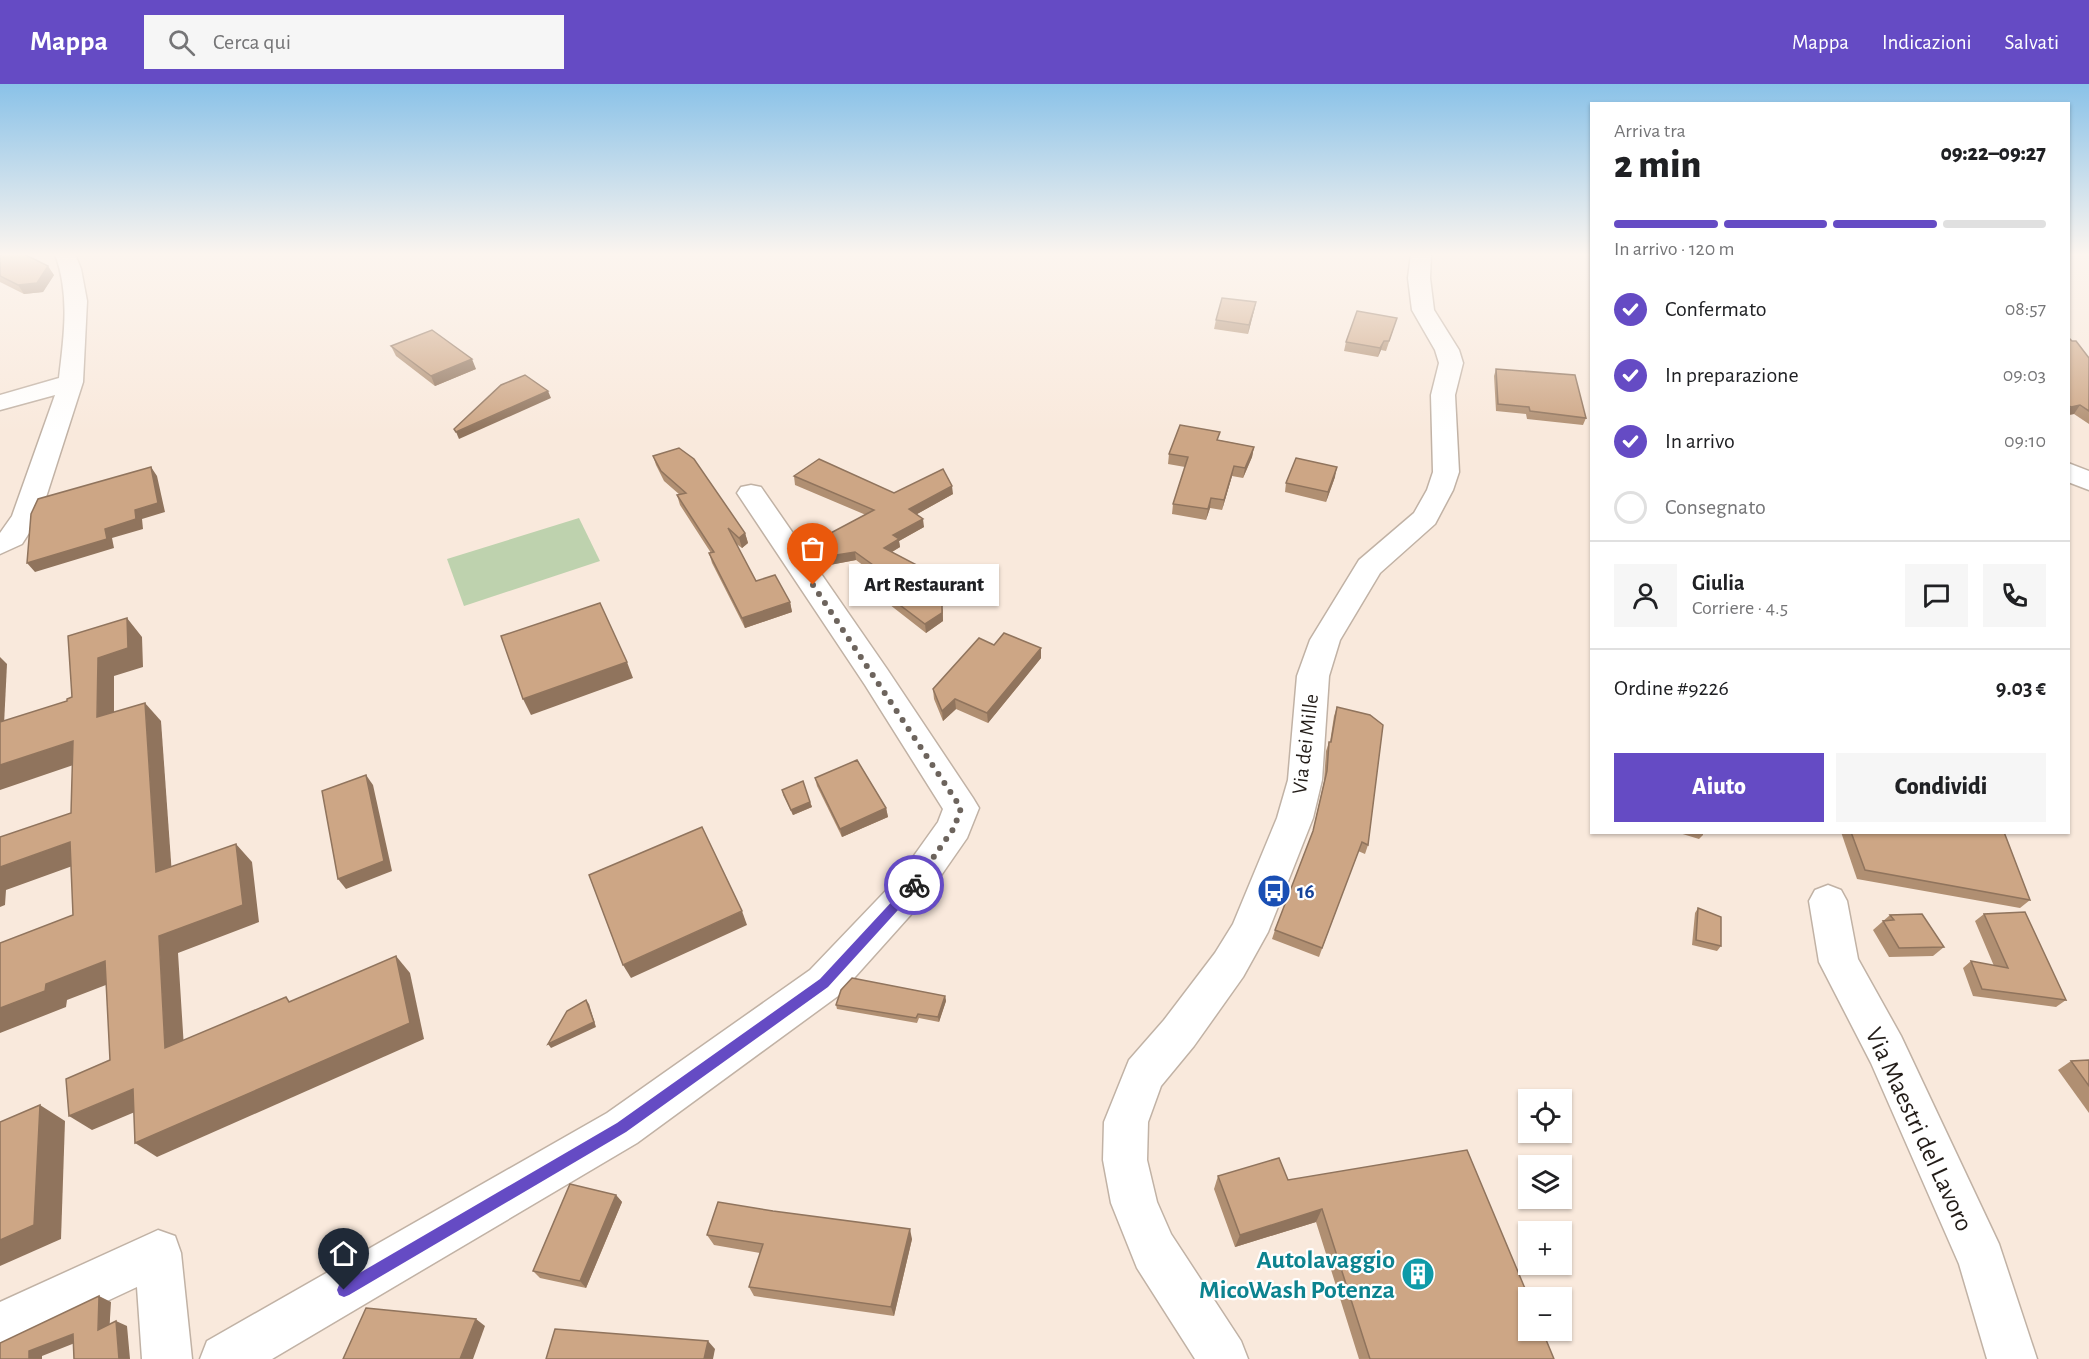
<!DOCTYPE html>
<html lang="it">
<meta charset="utf-8">
<style>
body{margin:0;font-family:"Alegreya Sans",sans-serif;background:#f6f6f6;color:#202124;height:100vh;display:flex;flex-direction:column;font-size:22px;white-space:nowrap}
*{box-sizing:border-box;margin:0}
p{font-size:20px;color:#757577}
.icon{flex:none;width:33px;height:33px;fill:none;stroke:currentColor;stroke-width:2;stroke-linecap:round;stroke-linejoin:round}
.map{position:relative;flex:1;overflow:hidden}
.sheet{position:absolute;left:1590px;top:18px;width:480px;height:732px;display:flex;flex-direction:column;background:#fff;border-radius:0px;box-shadow:0 2px 4px #0004}
.sheet>*{flex:none}
.buttons{position:absolute;left:1518px;top:1005px;display:grid;gap:12px}
.buttons a{display:grid;place-items:center;width:54px;height:54px;border-radius:0px;background:#fff;box-shadow:0 2px 4px #0004;font-size:30px}
.pin{position:absolute;display:grid;place-items:center;width:51px;height:51px;color:#fff;margin:-62px -26px;border-radius:50% 50% 50% 0;rotate:-45deg;box-shadow:0 0 6px #0007}
.pin .icon{rotate:45deg}
.courier{position:absolute;display:grid;place-items:center;width:60px;height:60px;margin:-30px;border:4px solid #654bc4;border-radius:50%;background:#fff;color:#222;box-shadow:0 2px 8px #0007}
.bubble{position:absolute;height:42px;border-radius:0px;background:#fff;box-shadow:0 2px 4px #0004;font-size:20px;font-weight:800;line-height:42px;text-align:center}
.summary em{font-style:normal;font-weight:800}
.summary div{display:flex;flex-direction:column-reverse}
.summary{display:flex;align-items:center;justify-content:space-between;height:102px;padding:0 24px}
h1{font-size:39px;font-weight:800;line-height:45px}
.bar{display:grid;grid-template-columns:repeat(4,1fr);gap:9px 6px;align-content:center;height:72px;padding:0 24px}
.bar i{height:8px;border-radius:4px;background:#e0e0e0}
.bar .current{background:#654bc4}
.bar p{grid-column:span 4}
.line{display:flex;align-items:center;gap:15px;padding:0 24px;border-top:2px solid #e0e0e0}
.line div{flex:1}
.round{display:grid;place-items:center;flex:none;width:63px;height:63px;border-radius:0px;background:#f6f6f6}
ol{padding:0 24px;list-style:none}
li{display:flex;align-items:center;gap:18px;height:66px}
li p{margin-inline-start:auto}
li .icon{padding:6px;border-radius:50%;background:#654bc4;color:#fff;stroke-width:4}
li:last-child{color:#757577}
li i{width:33px;height:33px;border:3px solid #e0e0e0;border-radius:50%}
.button{display:flex;gap:12px;margin-top:auto;padding:12px 24px}
.button a{flex:1;height:69px;border-radius:0px;background:#654bc4;color:#fff;font-size:24px;font-weight:800;line-height:69px;text-align:center}
.button a+a{background:#f6f6f6;color:#202124}
header{display:flex;align-items:center;gap:36px;box-sizing:border-box;height:84px;padding:0 30px;background:#654bc4;color:#fff}
header strong{font-size:28px}
nav{display:flex;gap:33px;margin-inline-start:auto;font-size:21px}
.search{width:420px;height:54px;background:#f6f6f6;display:flex;align-items:center;gap:15px;box-sizing:border-box;padding:0 21px;border-radius:0px;color:#757577;font-size:22px}
.map>svg:first-child{display:block}
</style>
<header>
<strong>Mappa</strong>
<div class="search"><svg class="icon" aria-label="search" viewBox="0 0 24 24"><circle cx="10" cy="10" r="6"/><path d="M15 15l6 6"/></svg>Cerca qui</div>
<nav><a>Mappa</a><a>Indicazioni</a><a>Salvati</a></nav>
</header>
<div class="map">
<svg width="2089" height="1275" viewBox="0 0 2089 1275">
<rect width="100%" height="100%" fill="#f9e9dc"/>
<path fill="#bed2ae" d="M579,434l21,43 -136,45 -17,-47z"/>
<g fill="none" stroke-linecap="round" stroke-linejoin="round">
<g stroke="#c1b2a5" stroke-width="3">
<g id="minor">
<path d="M55,170h20l6,15 6,32 -4,81 -43,134 -18,28 -22,10v-21l12,-17 43,-121 -55,15v-15l59,-17c5,-43 11,-83 -4,-124z"/>
<path d="M1411,170h20l-1,24 4,32 25,40 4,13 -8,32 4,77 -6,18 -18,34 -55,49 -40,67 -11,36 -7,104 -9,38 -45,114 -25,45 -49,69 -33,40 -13,36 -1,38 10,42 14,32 70,107 7,18h-53l-58,-91 -26,-65 -8,-43 1,-38 25,-62 35,-40 51,-67 18,-29 44,-106 11,-38 9,-104 13,-36 49,-80 55,-47 13,-23 6,-18 -2,-77 8,-32 -4,-13 -23,-40 -4,-32z"/>
<path d="M2068,379l21,8v19l-21,-8z"/>
<path d="M751,401l10,2 126,182 86,129 6,10 -12,30 -43,62 -86,96 -201,147 -365,216h-72l7,-18 400,-228 203,-143 88,-92 40,-56 5,-13 -78,-124 -128,-192 4,-6z"/>
<path d="M1828,801l13,5 6,11 11,58 43,77 98,208 38,115h-50l-28,-95 -88,-201 -52,-101 -10,-61 6,-11z"/>
<path d="M158,1146l17,6 6,17 11,106h-50l-5,-72 -137,64v-49z"/>
</g>
</g>
<use href="#minor" fill="#fff" fill-rule="evenodd"/>
</g>
<g fill="#b08f72">
<path d="M0,170l54,21 -11,17 -19,2 -24,-12z"/>
<path d="M1256,218l-2,9 -6,23 -34,-5 2,-9z"/>
<path d="M1394,243l-8,24 -5,-1 -3,7 -34,-6 2,-9z"/>
<path d="M2068,253l21,21v66l-15,-10 -6,1z"/>
<path d="M391,262l85,23 -41,17 -39,-30z"/>
<path d="M1496,285l90,49 -3,7 -56,-6 -1,-5 -30,-3 -2,-35z"/>
<path d="M1219,356l35,7 -2,10 -9,21 -11,-2 -10,34 -12,-2 -4,12 -34,-6 1,-10 12,-37 -17,-3 1,-10z"/>
<path d="M653,372l92,77 3,10 -6,5 -7,-5 21,38 34,21 2,10 -47,16 -33,-65 -3,-10h2l-31,-48 -3,-10h3l-16,-14 -8,-16z"/>
<path d="M794,392l100,17 59,1 -36,20 7,13 -25,14 1,6 -8,5 43,30 -10,7 18,21v11l-17,12 -41,-32 -1,-8 8,-6 -36,-27 -37,7 -9,-13 -2,-9 58,-30 -71,-30z"/>
<path d="M1335,393l-9,25 -41,-10 1,-9z"/>
<path d="M994,561l47,13 -53,65 -32,-14 -13,12 -9,-22 -1,-10z"/>
<path d="M1337,623l31,138 -3,9 -7,-3 -39,106 -47,-18 3,-9 37,-95 12,-54 2,-30 3,-9h1l4,-26z"/>
<path d="M815,694l71,30 2,9 -46,20 -25,-51z"/>
<path d="M782,706l28,12 2,5 -19,8 -10,-20z"/>
<path d="M1676,748h27v3l-4,4z"/>
<path d="M1841,748h163l26,68 -10,8 -163,-29z"/>
<path d="M1698,824l23,38 -4,5 -25,-6 3,-32z"/>
<path d="M1984,830l82,86 -10,7 -83,-11 -10,-28 8,-7 23,5 -19,-45z"/>
<path d="M1890,831l54,32 -11,9 -44,1 -16,-27z"/>
<path d="M945,912l1,5 -7,21 -20,-4 -2,5 -80,-14 -1,-4z"/>
<path d="M2089,976v53l-31,-43 13,-9z"/>
<path d="M1218,1092l70,4 266,179h-195l-43,-137 -81,25 -21,-58z"/>
<path d="M616,1111l6,7 -36,86 -46,-10 -7,-7z"/>
<path d="M707,1151l205,4 -18,77 -140,-20 -5,-9 11,-34 -46,-8z"/>
</g>
<g fill="#90745d">
<path d="M48,182l6,9 -11,17 -19,2 -6,-9z"/>
<path d="M1256,218l-2,9 -6,23 1,-9z"/>
<path d="M1384,257l-3,9 -3,7 2,-9z"/>
<path d="M472,275l4,10 -41,17 -4,-10z"/>
<path d="M548,307l3,7 -92,41 -3,-7z"/>
<path d="M2080,321l-6,9 -6,1v-5l3,-3z"/>
<path d="M1254,363l-2,10 -9,21 2,-10z"/>
<path d="M1234,382l-2,10 -10,34 2,-10z"/>
<path d="M151,383l6,9 8,36 -23,7 1,10 -31,9 2,10 -79,24 -8,-9 78,-34z"/>
<path d="M1337,383l-2,10 -9,25 2,-10z"/>
<path d="M952,402l1,8 -43,24 -1,-9z"/>
<path d="M1211,414l-1,10 -4,12 2,-11z"/>
<path d="M923,435l1,8 -25,14 1,6 -15,9 -1,-8 9,-13z"/>
<path d="M745,449l3,10 -6,5 -3,-10z"/>
<path d="M855,468l1,8 -37,7 -2,-9z"/>
<path d="M934,490l1,8 -16,11v-8z"/>
<path d="M790,518l2,10 -47,16 -3,-10z"/>
<path d="M942,518l1,19 -17,12 -1,-9z"/>
<path d="M127,534l15,19 1,30 -29,9v60l-17,-19 1,-59z"/>
<path d="M1041,564v10l-53,65 -1,-10z"/>
<path d="M0,573l7,7 -4,81 -3,-3z"/>
<path d="M627,578l6,16 -102,37 -8,-16z"/>
<path d="M955,615l1,10 -13,12 -1,-10z"/>
<path d="M145,619l16,18 12,168 -17,-17z"/>
<path d="M73,657l18,18 -91,31v-25z"/>
<path d="M366,691l7,10 19,86 -46,18 -8,-10z"/>
<path d="M810,718l2,5 -19,8 -2,-5z"/>
<path d="M886,724l2,9 -46,20 -2,-8z"/>
<path d="M70,758l19,18 -83,30 -1,15 -5,2v-40z"/>
<path d="M236,760l16,18 7,60 -81,31 7,111 -20,-16 -6,-112z"/>
<path d="M742,827l5,14 -116,53 -8,-13z"/>
<path d="M396,872l14,17 14,66 -267,118 -22,-14z"/>
<path d="M105,877l19,17 -57,22 -1,7 -66,26v-25l46,-24z"/>
<path d="M945,912l1,5 -7,21 -1,-5z"/>
<path d="M586,916l3,4 7,23 -45,21 -3,-4z"/>
<path d="M133,1005l21,15 -62,26 -23,-14z"/>
<path d="M40,1021l25,16 -4,118 -61,27v-26z"/>
<path d="M616,1111l6,7 -36,86 -6,-7z"/>
<path d="M1322,1125l-6,13 -81,25 5,-12z"/>
<path d="M910,1145l2,10 -18,77 -3,-9z"/>
<path d="M99,1212l12,6 -2,33 -11,-5z"/>
<path d="M476,1235l9,7 -12,33h-13z"/>
<path d="M116,1237l11,5 3,33h-11z"/>
<path d="M73,1250l12,5 -43,17v3h-13v-8z"/>
<path d="M708,1257l7,8 -2,10h-9z"/>
</g>
<g fill="#cda685" stroke="#90745d" stroke-width="1.5">
<path d="M0,170h24l24,12 -11,17 -19,2 -18,-9z"/>
<path d="M1222,214l34,4 -7,23 -33,-5z"/>
<path d="M1357,227l40,7 -8,23h-5l-4,7 -34,-6z"/>
<path d="M432,246l40,29 -41,17 -40,-30z"/>
<path d="M2068,253l4,4h4l13,17v53l-9,-6 -9,2 -3,-2z"/>
<path d="M1496,285l79,6 11,43 -56,-7 -1,-4 -31,-3z"/>
<path d="M525,291l23,16 -92,41 -2,-3 47,-44z"/>
<path d="M1180,341l40,7 -3,8 37,7 -9,21 -11,-2 -10,34 -13,-2 -3,11 -35,-5 15,-47 -19,-3z"/>
<path d="M679,364l15,11 51,74 -6,5 -11,-10 28,53 19,-6 15,27 -48,16 -33,-65 5,-1 -37,-57 9,-2 -25,-22 -8,-15z"/>
<path d="M1296,374l41,9 -9,25 -42,-9z"/>
<path d="M819,375l75,34 49,-24 9,17 -43,23 14,10 -30,16 6,4 -15,9 50,26 -15,11 23,17v11l-17,11 -41,-31 14,-10 -43,-31 -38,6 -9,-13 66,-35 -80,-34z"/>
<path d="M151,383l7,36 -23,7 1,9 -31,10 2,10 -80,24 4,-49 7,-15z"/>
<path d="M600,519l27,59 -104,37 -22,-63z"/>
<path d="M127,534l1,30 -30,10 -1,59 48,-14 11,169 80,-28 7,61 -84,31 6,112 121,-51 3,5 107,-46 14,67 -275,120 -2,-54 -64,27 -3,-37 44,-19 -5,-99 -59,23 -1,7 -45,17v-65l73,-28 -3,-73 -70,25v-30l71,-24 2,-72 -73,24v-43l67,-21v-2l5,-2 -4,-61z"/>
<path d="M1004,549l37,15 -54,65 -32,-14 -13,12 -9,-22 46,-51 15,7z"/>
<path d="M1337,623l33,8 13,10 -15,120 -6,-3 -40,106 -47,-18 38,-99 14,-60 2,-29h2z"/>
<path d="M857,676l29,48 -46,21 -25,-51z"/>
<path d="M366,691l18,86 -46,18 -16,-88z"/>
<path d="M803,697l7,21 -19,8 -9,-20z"/>
<path d="M702,743l40,84 -119,54 -34,-90z"/>
<path d="M1851,748h153l26,68 -165,-30z"/>
<path d="M1698,824l23,9v29l-25,-6z"/>
<path d="M2025,828l41,88 -84,-11 -11,-28 37,7 -24,-54z"/>
<path d="M1922,830l22,33 -45,1 -16,-27 11,-1 -4,-5z"/>
<path d="M852,894l93,18 -7,21 -20,-3 -2,4 -80,-13 5,-15z"/>
<path d="M586,916l8,22 -46,22 19,-33z"/>
<path d="M2089,976v26l-18,-25z"/>
<path d="M40,1021l-6,120 -34,15v-118z"/>
<path d="M1467,1066l62,148 -1,32h14l12,29h-184l-48,-150 -82,26 -22,-59 61,-18 9,22z"/>
<path d="M570,1100l46,11 -36,86 -47,-10z"/>
<path d="M718,1118l55,9 137,18 -19,78 -142,-20 14,-43 -56,-9z"/>
<path d="M99,1212l-1,34 18,-9 3,38h-45l-1,-25 -44,17v8h-29v-16z"/>
<path d="M366,1224l110,11 -16,40h-117z"/>
<path d="M555,1245l153,12 -4,18h-158z"/>
</g>
<linearGradient id="sky" x2="0" y2="1"><stop stop-color="#8ac2e8"/><stop offset="0.49" stop-color="#fcf5ef"/><stop offset="1" stop-color="#fcf5ef" stop-opacity="0"/></linearGradient>
<rect width="2089" height="348" fill="url(#sky)"/>
<path fill="#654bc4" d="M914,796l4,2v6l-90,99 -202,145 -277,163 -5,2 -5,-2 -2,-5 2,-5 278,-162 203,-144 90,-97z"/>
<g fill="none" stroke-linecap="round" stroke-linejoin="round">
<path stroke="#6d645d" stroke-width="6" stroke-dasharray="0 10.8" d="M813,501l148,223 -7,20 -40,57"/>
</g>
<defs>
<g id="bus-disc" transform="scale(1.725)"><circle r="9.5" fill="#1a4fb4" stroke="#fff"/><path d="M-5-6H5V4H4V6H2V4H-2V6H-4V4H-5ZM-3.5-4V0h7V-4ZM-3.5 1.2v1.5H-2V1.2ZM2 1.2v1.5H3.5V1.2Z" fill="#fff"/></g>
<g id="building-disc" transform="scale(1.725)"><circle r="9.5" fill="#0f9aa8" stroke="#fff"/><path d="M-4-6H4V6H1V3H-1V6H-4ZM-2.5-4.3h1.7v1.8h-1.7ZM.8-4.3h1.7v1.8H.8ZM-2.5-1h1.7V.8h-1.7ZM.8-1h1.7V.8H.8Z" fill="#fff"/></g>
</defs>
<g fill-rule="evenodd">
<use href="#bus-disc" x="1274" y="807"/>
<use href="#building-disc" x="1418" y="1190"/>
</g>
<g text-anchor="middle" stroke-width="4.5" stroke-linejoin="round" paint-order="stroke">
<g font-size="21" fill="#221c18" stroke="#fff">
<text transform="translate(1305 660) rotate(-83)" y="7">Via dei Mille</text>
</g>
<g font-size="21" font-weight="bold" fill="#164399" stroke="#fff" text-anchor="start">
<text x="1297" y="814">16</text>
</g>
<g font-size="26" fill="#221c18" stroke="#fff">
<text transform="translate(1920 1045) rotate(65)" y="9">Via Maestri del Lavoro</text>
</g>
<g font-size="26" font-weight="bold" fill="#0d838f" stroke="#fff" text-anchor="end">
<text x="1395" y="1184">Autolavaggio<tspan x="1395" dy="30">MicoWash Potenza</tspan></text>
</g>
</g>
</svg>
<div class="buttons">
<a><svg class="icon" aria-label="locate" viewBox="0 0 24 24"><circle cx="12" cy="12" r="6"/><path d="M12 2v4M12 18v4M2 12h4M18 12h4"/></svg></a>
<a><svg class="icon" aria-label="layers" viewBox="0 0 24 24"><path d="M12 4l9 5-9 5-9-5zM3 14l9 5 9-5"/></svg></a>
<a>+</a>
<a>−</a>
</div>
<div class="pin" style="left:813px;top:501px;background:#ea580c"><svg class="icon" aria-label="bag" viewBox="0 0 24 24"><path d="M5 8h14l-1 12H6zM9 8a3 3 0 0 1 6 0"/></svg></div>
<div class="pin" style="left:344px;top:1206px;background:#1f2937"><svg class="icon" aria-label="home" viewBox="0 0 24 24"><path d="M3 11l9-7 9 7M6 9v11h12V9"/></svg></div>
<div class="courier" style="left:914px;top:801px"><svg class="icon" aria-label="bike" viewBox="0 0 24 24"><circle cx="6" cy="16" r="4"/><circle cx="18" cy="16" r="4"/><path d="M6 16l4-8h5l3 8M10 8l3 8H6M13 5h3"/></svg></div>
<div class="bubble" style="left:849px;top:480px;width:150px">Art Restaurant</div>
<section class="sheet">
<div class="summary"><div><h1>2 min</h1><p>Arriva tra</p></div><em>09:22–09:27</em></div>
<div class="bar"><i class="current"></i><i class="current"></i><i class="current"></i><i></i><p>In arrivo · 120 m</p></div>
<ol>
<li><svg class="icon" aria-label="check" viewBox="0 0 24 24"><path d="M5 12l5 5 9-10"/></svg>Confermato<p>08:57</p></li>
<li><svg class="icon" aria-label="check" viewBox="0 0 24 24"><path d="M5 12l5 5 9-10"/></svg>In preparazione<p>09:03</p></li>
<li><svg class="icon" aria-label="check" viewBox="0 0 24 24"><path d="M5 12l5 5 9-10"/></svg>In arrivo<p>09:10</p></li>
<li><i></i>Consegnato</li>
</ol>
<div class="line" style="height:108px"><a class="round"><svg class="icon" aria-label="person" viewBox="0 0 24 24"><circle cx="12" cy="8" r="4"/><path d="M4 21q1-7 8-7t8 7"/></svg></a><div><b>Giulia</b><p>Corriere · 4.5</p></div><a class="round"><svg class="icon" aria-label="chat" viewBox="0 0 24 24"><path d="M4 5h16v11H9l-5 4z"/></svg></a><a class="round"><svg class="icon" aria-label="phone" viewBox="0 0 24 24"><path d="M5 4h4l2 5-3 2q2 4 5 5l2-3 5 2v4C11 20 4 13 5 4z"/></svg></a></div>
<div class="line" style="height:78px"><div>Ordine #9226</div><b>9.03 €</b></div>
<div class="button"><a>Aiuto</a><a>Condividi</a></div>
</section>
</div>
